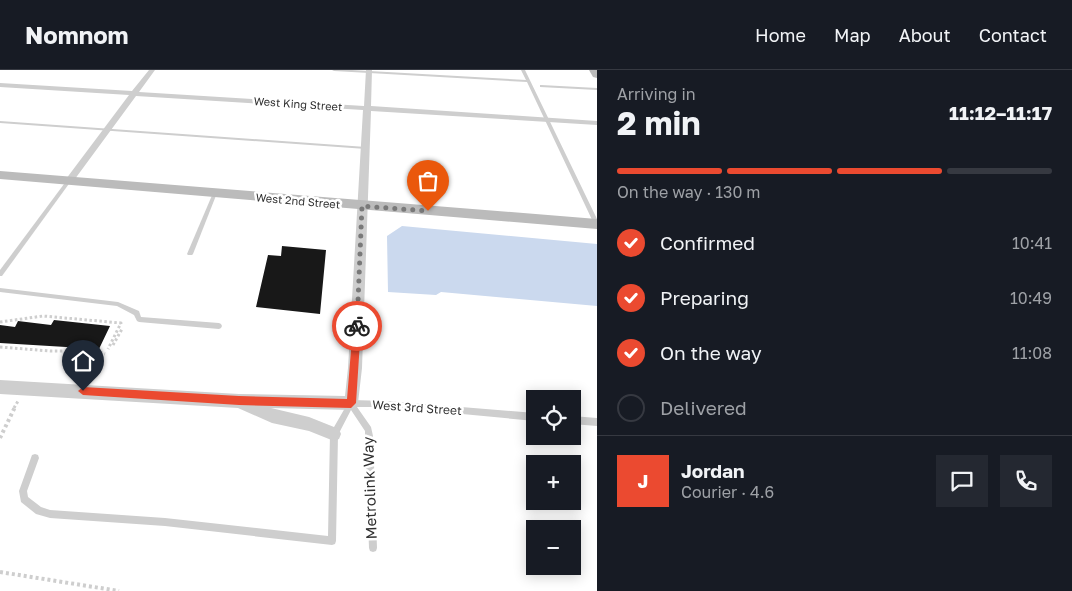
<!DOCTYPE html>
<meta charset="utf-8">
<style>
body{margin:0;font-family:"Golos Text",sans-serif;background:#242831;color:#f1f3f6;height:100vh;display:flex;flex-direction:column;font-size:19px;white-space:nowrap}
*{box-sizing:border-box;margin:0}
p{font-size:16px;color:#9ea1a6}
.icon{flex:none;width:28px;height:28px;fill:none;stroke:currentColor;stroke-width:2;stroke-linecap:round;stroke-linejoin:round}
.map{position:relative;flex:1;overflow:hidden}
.side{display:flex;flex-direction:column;background:#171b24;width:475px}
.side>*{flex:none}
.buttons{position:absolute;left:526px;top:320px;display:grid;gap:10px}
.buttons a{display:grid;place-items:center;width:55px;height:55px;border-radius:0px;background:#171b24;box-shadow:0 2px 12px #0003;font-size:25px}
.pin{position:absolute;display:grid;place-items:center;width:42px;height:42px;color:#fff;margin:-51px -21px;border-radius:50% 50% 50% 0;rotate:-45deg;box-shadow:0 0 5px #0007}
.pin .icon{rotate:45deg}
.courier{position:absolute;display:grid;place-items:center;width:50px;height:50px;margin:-25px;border:4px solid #eb4a30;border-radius:50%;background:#fff;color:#222;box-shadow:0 1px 6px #0007}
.head em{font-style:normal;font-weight:700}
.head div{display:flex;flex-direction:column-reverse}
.head{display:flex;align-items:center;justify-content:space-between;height:85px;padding:0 20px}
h1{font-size:32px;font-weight:700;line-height:38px}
.bar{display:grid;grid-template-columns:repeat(4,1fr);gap:8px 5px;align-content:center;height:60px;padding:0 20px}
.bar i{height:6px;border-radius:4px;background:#363941}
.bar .selected{background:#eb4a30}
.bar p{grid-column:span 4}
.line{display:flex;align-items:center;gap:12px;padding:0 20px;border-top:1px solid #363941}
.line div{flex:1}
.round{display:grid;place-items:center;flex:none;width:52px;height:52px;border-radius:0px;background:#242831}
ol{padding:0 20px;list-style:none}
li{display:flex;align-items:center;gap:15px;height:55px}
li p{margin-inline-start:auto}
li .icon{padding:5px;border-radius:50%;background:#eb4a30;color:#fff;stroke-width:4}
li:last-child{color:#9ea1a6}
li i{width:28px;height:28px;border:2px solid #363941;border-radius:50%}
header{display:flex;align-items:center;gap:30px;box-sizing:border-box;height:70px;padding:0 25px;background:#171b24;border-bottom:1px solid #363941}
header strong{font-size:24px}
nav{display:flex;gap:28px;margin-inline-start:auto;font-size:18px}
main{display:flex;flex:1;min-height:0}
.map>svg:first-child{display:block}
</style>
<header>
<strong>Nomnom</strong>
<nav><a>Home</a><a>Map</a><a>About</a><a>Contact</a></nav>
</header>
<main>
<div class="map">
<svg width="597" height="521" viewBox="0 0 597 521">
<rect width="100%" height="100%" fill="#fff"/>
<path fill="#cbd9ee" d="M402,156l195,18v62l-156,-14 -5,3 -48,-3 -1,-56z"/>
<g fill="#181818">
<path d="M282,176l44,4 -6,64 -64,-7 12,-52 13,1z"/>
<path d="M54,250l56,6 -11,23 -99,-6v-18l15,2 3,-6 33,4z"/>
</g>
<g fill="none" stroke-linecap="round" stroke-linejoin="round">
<g stroke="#cecece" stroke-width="3" stroke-dasharray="2.5 2.5" stroke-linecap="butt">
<path d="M0,252l43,-6 78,7 -13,26"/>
<path d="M113,275l9,-16"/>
<path d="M0,277l50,4h47l8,3"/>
<path d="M14,338l4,-7"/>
</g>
<g stroke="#cecece" stroke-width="4" stroke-dasharray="3 3" stroke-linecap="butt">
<path d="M0,368l15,-31"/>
<path d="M0,502l119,19"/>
</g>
<g fill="#cecece" fill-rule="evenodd">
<path d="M332,0h20l174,10 -5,-10h4l72,149v7l-3,-2 -67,-142 -193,-11z"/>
<path d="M541,15l56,3v2l-57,-3v-2z"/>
<path d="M0,51l366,26 2,1 -2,1 -366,-26z"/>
<path d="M67,110h4v1l-69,95h-2v-6z"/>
<path d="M215,121l2,2 -24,61 -1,1h-4l-1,-1 26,-61z"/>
<path d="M0,218l118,14 21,9 2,6 78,6 2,1 1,2 -1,2 -2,1 -80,-7 -2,-1 -3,-6 -17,-9 -117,-14z"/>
<path d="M351,330l37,1 147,12v8l-147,-14h-31l14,20 2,9 4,112 -1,3 -3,1 -3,-1 -1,-3 -4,-112v-5l-14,-21 -13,25 -2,106 -1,3 -3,1 -167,-19 -115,-8 -14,-4 -15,-12 -2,-11 13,-36 3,-1 3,1 1,3 -12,33 1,6 13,10 9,3 115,8 163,18 2,-102 19,-33z"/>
<path d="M572,346l25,2v8l-25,-2z"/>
</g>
<path fill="#cecece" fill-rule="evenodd" d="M149,0h6l-16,22 225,14 2,-36h6l-1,36 226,15v4l-226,-14 -9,257 -4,35 -2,5 -5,2 -80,-2 38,9 30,12 2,5 -2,5 -5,2 -25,-10 -37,-8 -34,-15 -238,-14v-14l239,14 106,2 3,-28 15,-258 -227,-14 -64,87h-6v-4l63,-84 -129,-8v-4l132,8z"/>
<g fill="#bbb" fill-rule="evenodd">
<path d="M589,0h8v8l-4,-1z"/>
<path d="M0,101l597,48v10l-597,-50z"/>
</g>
</g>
<path fill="#eb4a30" d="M357,253l4,3 -5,77 -5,5 -112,-3 -156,-10 -5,-4 5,-4 156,9 108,3 6,-73z"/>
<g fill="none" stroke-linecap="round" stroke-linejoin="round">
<path stroke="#797979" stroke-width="5" stroke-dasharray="0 9" d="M357,256l5,-120 66,5"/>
</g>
<g text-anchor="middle" stroke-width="5" stroke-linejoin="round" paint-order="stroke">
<g font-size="11" fill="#313131" stroke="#fff">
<text transform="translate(298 34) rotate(4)" y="4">West King Street</text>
<text transform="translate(298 131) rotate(5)" y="4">West 2nd Street</text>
</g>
<g font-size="12" fill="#313131" stroke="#fff">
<text transform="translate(417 338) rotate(4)" y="4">West 3rd Street</text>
</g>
<g font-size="15" fill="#313131" stroke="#fff">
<text transform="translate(370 418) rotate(-92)" y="5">Metrolink Way</text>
</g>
</g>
</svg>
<div class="buttons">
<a><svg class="icon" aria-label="locate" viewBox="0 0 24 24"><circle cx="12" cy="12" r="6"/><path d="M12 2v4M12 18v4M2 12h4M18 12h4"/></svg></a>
<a>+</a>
<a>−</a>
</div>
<div class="pin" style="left:428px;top:141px;background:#ea580c"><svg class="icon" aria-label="bag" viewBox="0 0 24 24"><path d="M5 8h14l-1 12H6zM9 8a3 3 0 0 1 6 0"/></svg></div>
<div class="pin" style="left:83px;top:321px;background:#1f2937"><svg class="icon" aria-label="home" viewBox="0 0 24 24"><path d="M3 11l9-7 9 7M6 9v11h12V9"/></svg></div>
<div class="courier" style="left:357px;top:256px"><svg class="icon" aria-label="bike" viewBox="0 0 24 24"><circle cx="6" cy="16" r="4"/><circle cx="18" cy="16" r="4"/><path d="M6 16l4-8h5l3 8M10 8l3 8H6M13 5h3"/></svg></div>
</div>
<section class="side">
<div class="head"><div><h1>2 min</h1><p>Arriving in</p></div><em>11:12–11:17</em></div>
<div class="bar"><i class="selected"></i><i class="selected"></i><i class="selected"></i><i></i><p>On the way · 130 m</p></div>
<ol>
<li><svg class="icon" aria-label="check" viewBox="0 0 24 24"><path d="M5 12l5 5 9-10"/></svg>Confirmed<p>10:41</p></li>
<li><svg class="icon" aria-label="check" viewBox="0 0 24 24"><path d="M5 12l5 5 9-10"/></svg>Preparing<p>10:49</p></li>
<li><svg class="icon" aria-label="check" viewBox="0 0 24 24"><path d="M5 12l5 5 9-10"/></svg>On the way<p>11:08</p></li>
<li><i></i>Delivered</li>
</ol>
<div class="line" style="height:90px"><b class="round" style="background:#eb4a30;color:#fff">J</b><div><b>Jordan</b><p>Courier · 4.6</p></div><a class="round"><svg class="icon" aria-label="chat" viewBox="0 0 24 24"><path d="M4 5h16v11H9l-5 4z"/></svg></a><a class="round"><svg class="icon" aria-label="phone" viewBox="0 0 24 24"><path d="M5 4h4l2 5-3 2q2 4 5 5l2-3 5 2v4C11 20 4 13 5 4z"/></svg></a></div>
</section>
</main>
